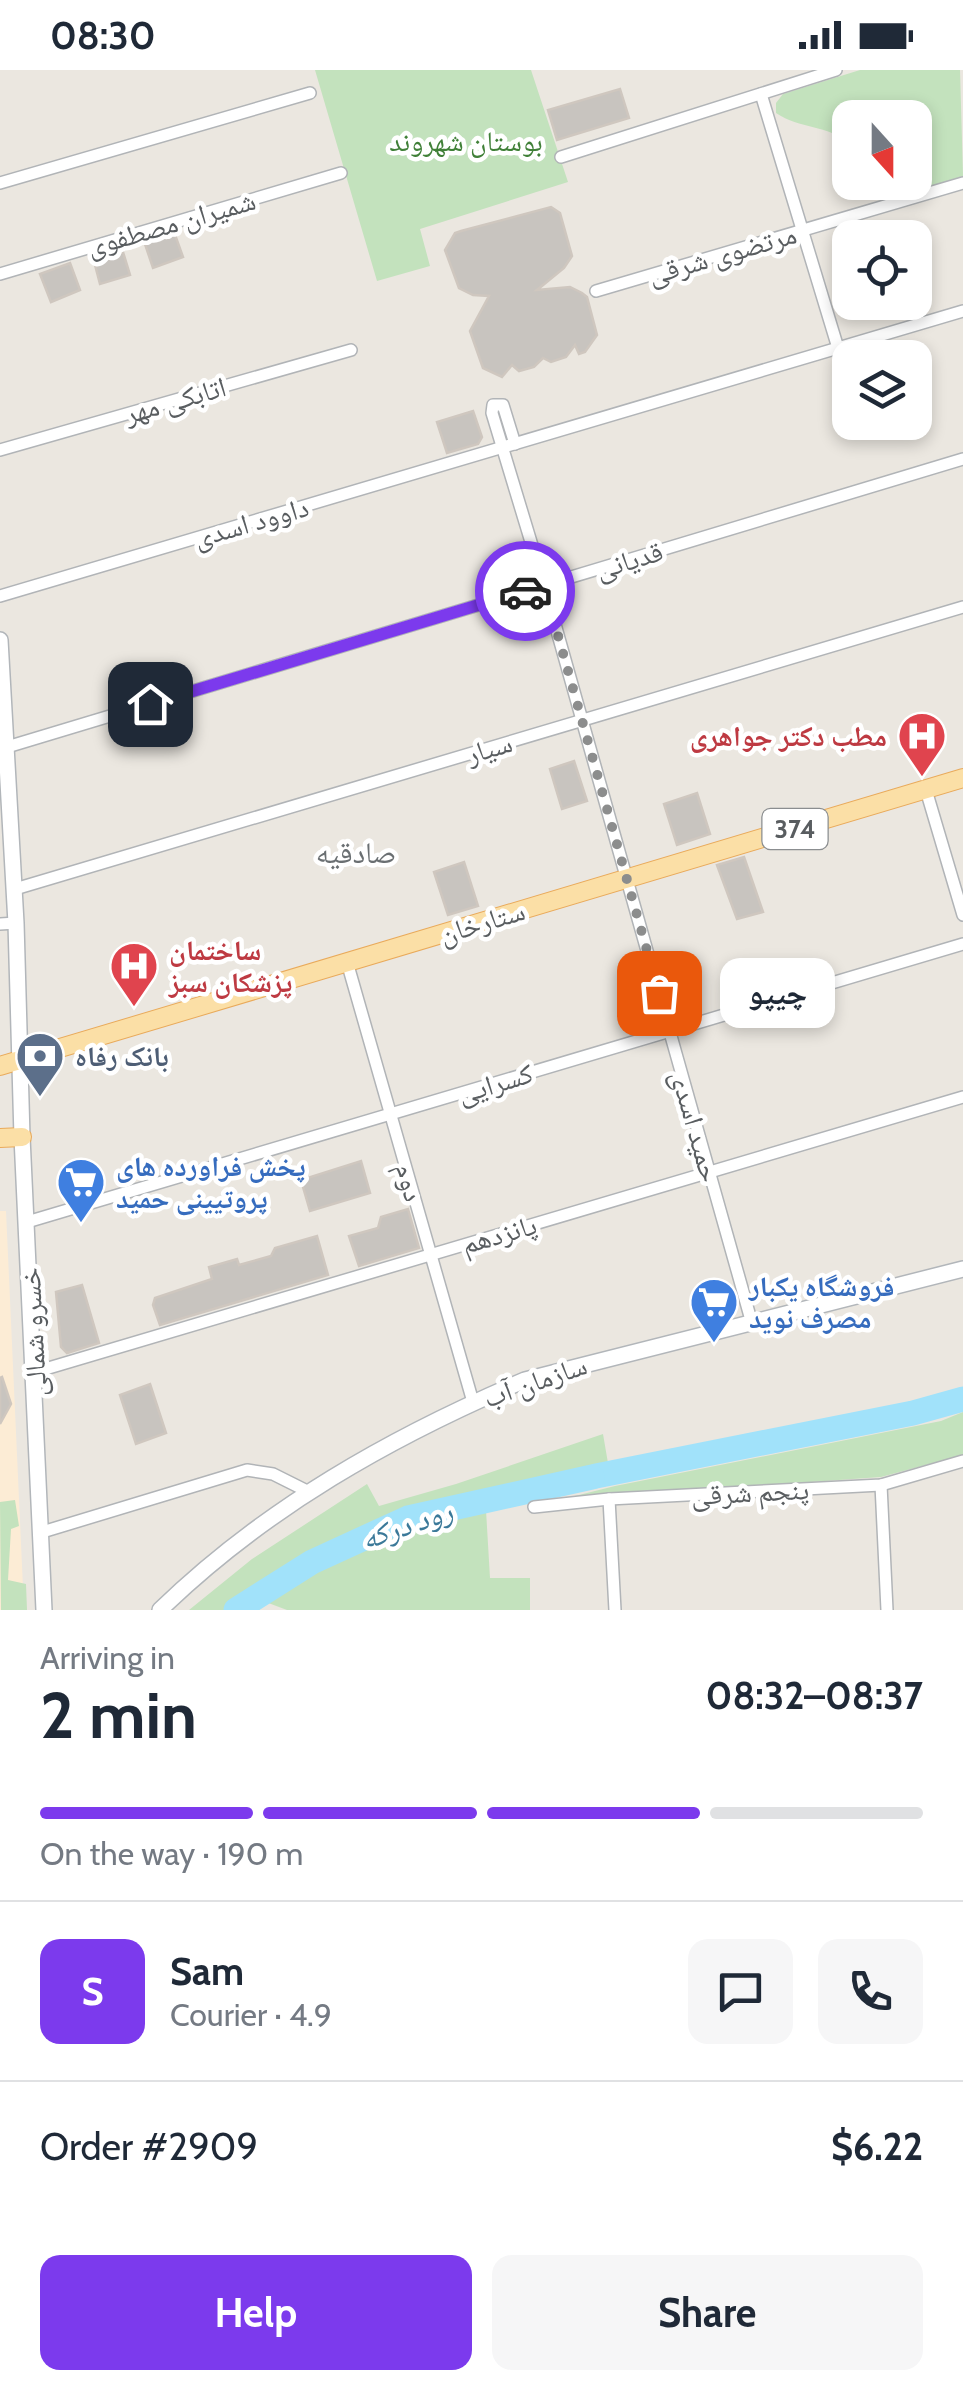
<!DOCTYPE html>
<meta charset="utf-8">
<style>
body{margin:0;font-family:Cabin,"Noto Naskh Arabic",sans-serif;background:#f6f6f7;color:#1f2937;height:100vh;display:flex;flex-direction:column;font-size:38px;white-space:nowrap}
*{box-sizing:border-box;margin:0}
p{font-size:32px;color:#747a83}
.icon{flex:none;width:55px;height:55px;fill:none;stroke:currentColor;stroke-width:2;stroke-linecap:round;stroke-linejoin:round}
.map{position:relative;height:1540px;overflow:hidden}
.sheet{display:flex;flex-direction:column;background:#fff;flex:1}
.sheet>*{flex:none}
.needle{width:65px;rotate:159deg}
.fabs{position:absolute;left:832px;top:30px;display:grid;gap:20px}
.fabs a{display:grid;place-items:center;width:100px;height:100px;border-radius:20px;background:#fff;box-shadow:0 5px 15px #0003;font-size:50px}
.pin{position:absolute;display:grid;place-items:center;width:85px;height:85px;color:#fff;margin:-42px;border-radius:20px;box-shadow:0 5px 15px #0006}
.courier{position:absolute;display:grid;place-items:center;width:100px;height:100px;margin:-50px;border:8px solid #7c3aed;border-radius:50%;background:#fff;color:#222;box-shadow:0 2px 12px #0007}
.bubble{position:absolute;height:70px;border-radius:20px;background:#fff;box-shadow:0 5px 15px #0003;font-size:32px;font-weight:700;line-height:70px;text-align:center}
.headline em{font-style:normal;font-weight:700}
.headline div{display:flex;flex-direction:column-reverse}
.headline{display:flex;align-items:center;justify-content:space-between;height:170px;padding:0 40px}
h1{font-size:65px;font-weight:700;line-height:75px}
.bar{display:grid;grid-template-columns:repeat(4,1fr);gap:15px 10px;align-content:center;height:120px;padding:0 40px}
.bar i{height:12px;border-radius:8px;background:#e0e1e3}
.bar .on{background:#7c3aed}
.bar p{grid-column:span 4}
.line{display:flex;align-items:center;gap:25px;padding:0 40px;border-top:2px solid #e0e1e3}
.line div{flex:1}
.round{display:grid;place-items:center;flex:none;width:105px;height:105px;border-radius:20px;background:#f6f6f7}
.primary-button{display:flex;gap:20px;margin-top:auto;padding:20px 40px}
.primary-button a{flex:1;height:115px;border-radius:20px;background:#7c3aed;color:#fff;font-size:40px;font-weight:700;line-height:115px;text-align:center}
.primary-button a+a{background:#f6f6f7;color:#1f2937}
.status{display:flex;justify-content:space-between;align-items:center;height:70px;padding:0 50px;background:#fff;direction:ltr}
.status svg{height:28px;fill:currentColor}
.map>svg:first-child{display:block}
</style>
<div class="status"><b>08:30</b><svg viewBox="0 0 49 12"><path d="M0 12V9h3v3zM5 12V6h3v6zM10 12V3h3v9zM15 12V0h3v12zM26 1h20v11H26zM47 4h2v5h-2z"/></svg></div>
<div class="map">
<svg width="963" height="1540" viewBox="0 0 963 1540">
<rect width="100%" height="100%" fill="#ebe7e0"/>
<path fill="#fcecd5" d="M0,1141h6l18,399h-24z"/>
<g fill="#c3e2bd">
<path d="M315,0h216l37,112 -148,47 10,37 -53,15z"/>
<path d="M860,0h100l3,106 -61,19 -4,-12 17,-1v-64h-65v25c-23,-18 -50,-14 -74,-30v-10l7,-9z"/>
<path d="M963,1342v43l-82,22 -322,23 56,-14 326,-65z"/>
<path d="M603,1364l6,35 -196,43 -113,49 -73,49h-38l63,-51 115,-75 12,22 77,-22z"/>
<path d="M15,1430l4,26 -8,3 -3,51 18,4 1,26h-26l-1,-108z"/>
<path d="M486,1440l4,68h40v32h-243l-24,-9 64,-40 81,-36z"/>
</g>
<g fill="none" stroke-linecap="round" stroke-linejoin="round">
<g stroke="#a1e2fa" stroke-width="25">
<path d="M596,1406l317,-63 50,-14"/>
<path d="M236,1540l76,-48 96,-44 184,-41"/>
</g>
</g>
<g fill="#c8c4bf" stroke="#cfc7bf" stroke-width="2.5">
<path d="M620,19l9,29 -72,22 -9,-30z"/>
<path d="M551,137l9,6 12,43 -8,12 -27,22 33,-3 12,6 5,4 10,38 -12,17 -6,2 -4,-9 -9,12 -15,5 -8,-4 -9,9 -15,4 -7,-6 -10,12 -19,-9 -13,-37 19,-35 -16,-1 -14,-7 -14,-38 10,-17 6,-2z"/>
<path d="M174,162l9,25 -30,11 -9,-27z"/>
<path d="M123,182l7,23 -30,9 -6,-23z"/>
<path d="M70,193l10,27 -29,12 -11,-28z"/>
<path d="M473,341l9,26 -4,7 -31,9 -10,-31z"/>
<path d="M574,691l13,40 -25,8 -12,-40z"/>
<path d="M697,723l13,41 -33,11 -13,-41z"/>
<path d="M744,787l19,55 -26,7 -20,-54z"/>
<path d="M464,792l14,44 -30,9 -14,-43z"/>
<path d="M361,1091l9,32 -60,18 -9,-31z"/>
<path d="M408,1139l11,39 -60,18 -10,-30 29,-8 3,-11z"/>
<path d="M317,1166l11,39 -168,50 -7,-20 2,-7 57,-19 -3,-12 28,-8 2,6 32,-9 4,-8z"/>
<path d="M82,1215l17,58 -32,10 -6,-6 -5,-55z"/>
<path d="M2,1307l9,27 -11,20v-46z"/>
<path d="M150,1314l16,49 -30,11 -16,-49z"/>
</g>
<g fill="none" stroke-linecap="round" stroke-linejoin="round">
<g stroke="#b1b4b7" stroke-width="14">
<g id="minor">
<path d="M761,24l77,254"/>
<path d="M561,87l275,-87"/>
<path d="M0,113l310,-90"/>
<path d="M0,204l341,-101"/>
<path d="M596,221l367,-108"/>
<path d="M515,374l-12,-39h-10l-1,8 52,172 207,735"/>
<path d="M0,380l351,-100"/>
<path d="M0,526l963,-285"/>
<path d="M7,677l956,-288"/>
<path d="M926,720l37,125"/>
<path d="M15,819l948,-282"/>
<path d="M0,854l16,-1"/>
<path d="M347,892l126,440"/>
<path d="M27,1152l936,-278"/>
<path d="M35,1302l928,-275"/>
<path d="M881,1415l6,125"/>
<path d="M609,1429l6,111"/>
<path d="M534,1437l75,-8 272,-14 82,-24"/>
<path d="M39,1463l208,-63 26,4 34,17"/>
</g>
</g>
<g stroke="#b2b6ba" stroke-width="18">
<g id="secondary">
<path d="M0,570l16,283 6,214 22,473"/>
<path d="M160,1540c105,-102 231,-173 365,-230l438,-111"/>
</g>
</g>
<g stroke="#e9aa5b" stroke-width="20">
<g id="primary">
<path d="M0,996l963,-288"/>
<path d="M0,1068l22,-1"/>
</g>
</g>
<use href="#minor" stroke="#fff" stroke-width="11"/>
<use href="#secondary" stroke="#fff" stroke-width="15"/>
<use href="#primary" stroke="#fbdfa6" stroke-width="18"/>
</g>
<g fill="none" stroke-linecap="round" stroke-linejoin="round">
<path stroke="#8c8d8d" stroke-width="10" stroke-dasharray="0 18" d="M525,521l19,-5 115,407"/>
<path stroke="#7c3aed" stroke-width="12" d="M150,634l375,-113"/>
</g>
<defs>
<g id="hospital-pin" transform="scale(2.5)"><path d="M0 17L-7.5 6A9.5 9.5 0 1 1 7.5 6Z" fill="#e0444e" stroke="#fff"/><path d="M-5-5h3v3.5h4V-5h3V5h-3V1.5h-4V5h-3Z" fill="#fff"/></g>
<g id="bank-pin" transform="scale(2.5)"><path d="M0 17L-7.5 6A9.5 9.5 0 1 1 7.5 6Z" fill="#5c6f8a" stroke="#fff"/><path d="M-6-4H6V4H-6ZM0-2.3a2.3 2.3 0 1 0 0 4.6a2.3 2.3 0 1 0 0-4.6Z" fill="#fff"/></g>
<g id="supermarket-pin" transform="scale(2.5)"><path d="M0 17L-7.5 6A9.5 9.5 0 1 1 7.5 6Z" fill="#3f7fe0" stroke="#fff"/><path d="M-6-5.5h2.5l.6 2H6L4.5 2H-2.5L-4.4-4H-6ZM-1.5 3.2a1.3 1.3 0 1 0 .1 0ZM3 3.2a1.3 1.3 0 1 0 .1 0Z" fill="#fff"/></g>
</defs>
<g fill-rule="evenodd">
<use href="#hospital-pin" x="922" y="666"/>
<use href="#hospital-pin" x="134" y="896"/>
<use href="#bank-pin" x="40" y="986"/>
<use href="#supermarket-pin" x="81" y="1112"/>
<use href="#supermarket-pin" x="714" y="1232"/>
</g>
<g text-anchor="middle" stroke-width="9" stroke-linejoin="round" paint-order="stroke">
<rect fill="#fff" stroke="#8b8e90" stroke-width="2.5" x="762.5" y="739" width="65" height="40" rx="8"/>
<g font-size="25" font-weight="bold" fill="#595d60">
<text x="795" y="768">374</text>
</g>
<g font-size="28" fill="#408038" stroke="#fff">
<text x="466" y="81">بوستان شهروند</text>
</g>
<g font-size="28" fill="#595d60" stroke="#fff">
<text transform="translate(171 153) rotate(-16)" y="10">شمیران مصطفوی</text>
<text transform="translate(722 184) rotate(-16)" y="10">مرتضوی شرقی</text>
<text transform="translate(175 330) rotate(-16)" y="10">اتابکی مهر</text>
<text transform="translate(251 452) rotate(-16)" y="10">داوود اسدی</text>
<text transform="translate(629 490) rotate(-17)" y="10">قدیانی</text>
<text transform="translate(489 678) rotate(-17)" y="10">سیار</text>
<text transform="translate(482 852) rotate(-17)" y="10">ستارخان</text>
<text transform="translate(495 1013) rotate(-17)" y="10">کسرایی</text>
<text transform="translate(696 1056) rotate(74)" y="10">حمید اسدی</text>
<text transform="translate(410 1112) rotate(74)" y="10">دوم</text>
<text transform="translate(499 1164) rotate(-16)" y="10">پانزدهم</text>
<text transform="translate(33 1262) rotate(-93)" y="10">خسرو شمالی</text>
<text transform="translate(535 1311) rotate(-19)" y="10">سازمان آب</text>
<text transform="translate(750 1422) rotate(-3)" y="10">پنجم شرقی</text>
</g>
<g font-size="28" font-weight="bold" fill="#be3a42" stroke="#fff" text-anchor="end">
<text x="887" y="676">مطب دکتر جواهری</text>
<text x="169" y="890" text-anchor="start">ساختمان<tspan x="169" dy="32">پزشکان سبز</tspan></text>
</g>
<g font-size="28" font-weight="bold" fill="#4e5e75" stroke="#fff" text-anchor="start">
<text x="75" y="996">بانک رفاه</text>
</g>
<g font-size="28" font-weight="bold" fill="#366cbe" stroke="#fff" text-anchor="start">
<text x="116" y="1106">پخش فراورده های<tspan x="116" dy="32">پروتیینی حمید</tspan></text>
<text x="749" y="1226">فروشگاه یکبار<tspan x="749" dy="32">مصرف نوید</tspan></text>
</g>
<g font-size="30" fill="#6a6f72" stroke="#fff">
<text x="356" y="793">صادقیه</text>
</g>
<g font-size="30" font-style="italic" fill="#3b7999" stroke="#fff">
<text transform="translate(407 1455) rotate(-19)" y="10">رود درکه</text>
</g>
</g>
</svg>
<div class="fabs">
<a><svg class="needle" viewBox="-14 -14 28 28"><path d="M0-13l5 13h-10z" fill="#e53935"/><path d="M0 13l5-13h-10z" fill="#747a83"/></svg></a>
<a><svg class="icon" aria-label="locate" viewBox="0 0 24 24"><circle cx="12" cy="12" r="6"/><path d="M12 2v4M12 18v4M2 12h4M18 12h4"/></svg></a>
<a><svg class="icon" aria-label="layers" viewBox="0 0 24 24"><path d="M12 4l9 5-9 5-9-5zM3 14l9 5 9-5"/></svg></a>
</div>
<div class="pin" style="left:659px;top:923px;background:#ea580c"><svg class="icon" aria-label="bag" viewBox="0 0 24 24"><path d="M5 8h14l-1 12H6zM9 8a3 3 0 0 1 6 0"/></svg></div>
<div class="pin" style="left:150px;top:634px;background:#1f2937"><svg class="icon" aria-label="home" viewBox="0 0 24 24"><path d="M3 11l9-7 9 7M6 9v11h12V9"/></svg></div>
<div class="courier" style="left:525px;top:521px"><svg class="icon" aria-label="car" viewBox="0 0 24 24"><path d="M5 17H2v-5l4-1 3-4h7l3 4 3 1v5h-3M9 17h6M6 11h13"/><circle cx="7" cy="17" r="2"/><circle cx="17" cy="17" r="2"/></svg></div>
<div class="bubble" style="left:720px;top:888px;width:115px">چیپو</div>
</div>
<section class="sheet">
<div class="headline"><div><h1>2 min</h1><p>Arriving in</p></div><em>08:32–08:37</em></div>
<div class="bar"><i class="on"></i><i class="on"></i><i class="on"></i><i></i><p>On the way · 190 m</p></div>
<div class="line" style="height:180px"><b class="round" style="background:#7c3aed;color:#fff">S</b><div><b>Sam</b><p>Courier · 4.9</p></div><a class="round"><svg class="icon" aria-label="chat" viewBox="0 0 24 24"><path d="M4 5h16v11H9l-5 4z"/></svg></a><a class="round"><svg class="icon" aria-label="phone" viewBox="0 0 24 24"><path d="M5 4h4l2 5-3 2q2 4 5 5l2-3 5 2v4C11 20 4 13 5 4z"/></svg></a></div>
<div class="line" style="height:130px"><div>Order #2909</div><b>$6.22</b></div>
<div class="primary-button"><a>Help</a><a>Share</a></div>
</section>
